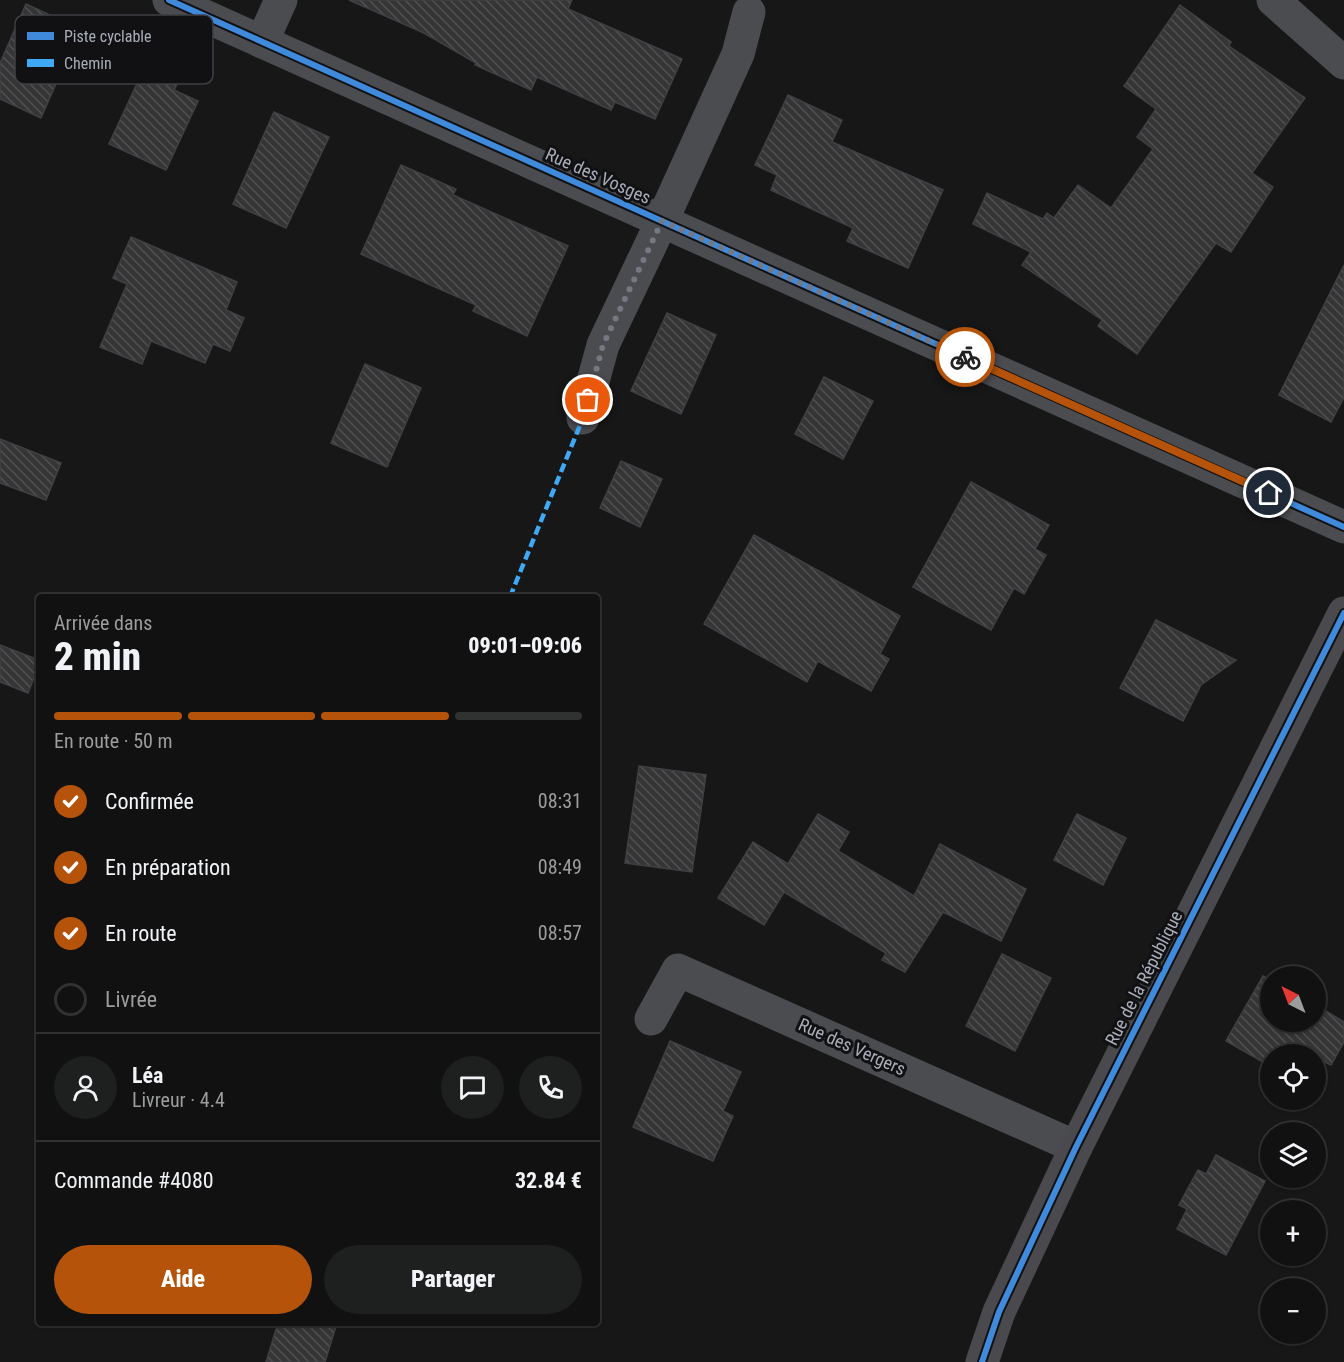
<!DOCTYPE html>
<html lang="fr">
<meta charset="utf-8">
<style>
body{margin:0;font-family:"Roboto Condensed",sans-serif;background:#1e1f1f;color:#f1f3f6;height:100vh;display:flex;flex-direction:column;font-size:22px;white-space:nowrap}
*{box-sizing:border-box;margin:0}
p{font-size:20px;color:#9c9d9f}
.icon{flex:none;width:33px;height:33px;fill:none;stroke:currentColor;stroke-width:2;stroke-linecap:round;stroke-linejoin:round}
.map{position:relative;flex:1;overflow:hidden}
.panel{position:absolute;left:36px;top:594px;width:564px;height:732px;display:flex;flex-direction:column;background:#111;border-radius:6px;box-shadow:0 2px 4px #0004,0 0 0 2px #303131}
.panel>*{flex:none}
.needle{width:39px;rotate:318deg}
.controls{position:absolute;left:1260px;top:966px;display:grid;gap:12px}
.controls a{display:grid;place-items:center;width:66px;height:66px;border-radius:50%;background:#111;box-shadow:0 2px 4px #0004,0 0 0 2px #303131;font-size:30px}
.pin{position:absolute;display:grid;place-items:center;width:51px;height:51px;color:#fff;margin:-26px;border:3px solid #fff;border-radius:50%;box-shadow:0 2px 6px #0007}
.courier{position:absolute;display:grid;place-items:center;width:60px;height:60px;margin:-30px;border:4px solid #b45309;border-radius:50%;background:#fff;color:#222;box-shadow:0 2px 8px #0007}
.headline em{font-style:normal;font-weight:800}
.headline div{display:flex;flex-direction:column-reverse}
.headline{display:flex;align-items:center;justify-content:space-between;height:102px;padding:0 18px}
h1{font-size:39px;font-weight:800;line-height:45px}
.bar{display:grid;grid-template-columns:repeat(4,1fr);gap:9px 6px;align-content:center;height:72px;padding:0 18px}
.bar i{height:8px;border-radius:4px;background:#303131}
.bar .on{background:#b45309}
.bar p{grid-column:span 4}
.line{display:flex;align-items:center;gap:15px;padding:0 18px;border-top:2px solid #303131}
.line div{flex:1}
.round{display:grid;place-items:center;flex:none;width:63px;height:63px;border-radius:32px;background:#1e1f1f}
ol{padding:0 18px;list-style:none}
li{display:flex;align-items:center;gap:18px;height:66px}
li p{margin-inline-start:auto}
li .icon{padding:6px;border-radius:50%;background:#b45309;color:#fff;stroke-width:4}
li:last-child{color:#9c9d9f}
li i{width:33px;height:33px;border:3px solid #303131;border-radius:50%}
.cta{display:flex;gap:12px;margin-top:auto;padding:12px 18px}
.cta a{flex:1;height:69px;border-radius:36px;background:#b45309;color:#fff;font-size:24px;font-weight:800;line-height:69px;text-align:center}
.cta a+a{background:#1e1f1f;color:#f1f3f6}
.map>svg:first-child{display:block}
</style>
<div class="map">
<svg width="1344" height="1362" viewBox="0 0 1344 1362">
<defs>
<pattern id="building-back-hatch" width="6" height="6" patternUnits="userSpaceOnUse" patternTransform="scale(1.5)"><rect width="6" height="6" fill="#353536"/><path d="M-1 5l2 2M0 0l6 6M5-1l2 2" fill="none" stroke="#4f5051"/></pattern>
</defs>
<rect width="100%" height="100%" fill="#171717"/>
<g fill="url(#building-back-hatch)" stroke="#3f4043" stroke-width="1.5">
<path d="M349,0h223l-4,9 114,50 -27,60 -40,-17 -4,8 -74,-33 -6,13 -56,-25 1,-2 -52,-30z"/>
<path d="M26,4l54,25 -39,89 -41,-19v-36z"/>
<path d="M1180,5l51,37 -2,4 76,52 -53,75 21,14 -42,65 -15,-9 -79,111 -39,-28 4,-6 -80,-55 9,-13 -58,-28 14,-31 56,26 4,-6 7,5 24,-33 33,23 42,-59 -16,-12 19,-28 -32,-23z"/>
<path d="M148,60l34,15 -8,15 24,11 -32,69 -57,-26z"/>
<path d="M788,95l54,25 -10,22 111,48 -35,78 -61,-27 6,-13 -82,-38 6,-15 -22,-10z"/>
<path d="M274,112l55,25 -43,91 -53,-24z"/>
<path d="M401,165l55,24 -3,6 115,51 -41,90 -54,-25 3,-6 -115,-51z"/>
<path d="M131,237l106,45 -11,28 18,8 -14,33 -17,-7 -8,19 -54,-22 -9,23 -42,-17 27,-63 -14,-6z"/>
<path d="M1344,265v132l-13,25 -52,-27z"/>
<path d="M667,313l49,22 -35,79 -50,-23z"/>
<path d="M365,364l56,24 -34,79 -56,-24z"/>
<path d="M824,377l49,24 -30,58 -48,-25z"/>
<path d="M0,439l61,24 -15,37 -46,-17z"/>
<path d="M621,461l41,18 -22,48 -40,-19z"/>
<path d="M971,482l78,43 -14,24 11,6 -22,39 -10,-6 -23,42 -78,-43z"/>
<path d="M754,535l146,81 -20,38 9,5 -18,32 -53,-30 -11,21 -103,-58z"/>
<path d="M1156,620l80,40 -35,25 -18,36 -63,-33z"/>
<path d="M0,645l39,15v5l-11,28 -28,-11z"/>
<path d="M639,766l67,9 -14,97 -67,-9z"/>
<path d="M818,814l31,18 -11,19 76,45 26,-52 86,45 -25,52 -58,-29 -38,60 -23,-12 4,-7 -102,-61 -20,33 -46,-27 35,-56 35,22z"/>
<path d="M1077,814l49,24 -23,47 -49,-25z"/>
<path d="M1002,954l49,24 -36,73 -49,-25z"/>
<path d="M1263,976l7,4v42h46v-17l28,17v20l-13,23 -12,-6 -3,6v-11h-46v12l-44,-25z"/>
<path d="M670,1041l71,31 -18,39 10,5 -20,45 -80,-34z"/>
<path d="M1216,1155l49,26 -39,74 -49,-26 10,-20 -8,-4 19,-35 8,4z"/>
<path d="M278,1323h59l-12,39h-59z"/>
</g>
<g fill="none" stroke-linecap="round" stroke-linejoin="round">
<g stroke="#4b4c50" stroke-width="33">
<path d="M169,0l1175,527"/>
<path d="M1273,0l71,63"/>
<path d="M262,42l19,-42"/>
<path d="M583,418l20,-73 59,-124 76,-167 11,-42"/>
<path d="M651,1019l27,-49 398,177"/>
</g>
<path stroke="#4a4a4e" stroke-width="33" d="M982,1362l17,-50 77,-165 268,-534"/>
<path stroke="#3fa9f5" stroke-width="4.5" stroke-dasharray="9 4.5" stroke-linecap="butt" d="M510,597l73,-179"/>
<g stroke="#111113" stroke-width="10">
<g id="cycleway">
<path d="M169,0l1175,527"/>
<path d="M982,1362l17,-50 77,-165 268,-534"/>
</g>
</g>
<use href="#cycleway" stroke="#408adc" stroke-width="6"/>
</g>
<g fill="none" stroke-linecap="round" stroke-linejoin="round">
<path stroke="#757880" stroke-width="6" stroke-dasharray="0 10.8" d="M588,400l15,-55 59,-124 303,136"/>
<path stroke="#b45309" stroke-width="8" d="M965,357l304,136"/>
</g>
<g text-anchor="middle" stroke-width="6" stroke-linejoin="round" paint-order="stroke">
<g font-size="18" fill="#a8adb8" stroke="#111113">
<text transform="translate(598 176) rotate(24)" y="6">Rue des Vosges</text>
<text transform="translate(1144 978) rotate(-63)" y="6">Rue de la République</text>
<text transform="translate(852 1047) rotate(24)" y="6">Rue des Vergers</text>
</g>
</g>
<rect x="15" y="15" width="198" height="69" rx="9" fill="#111113" stroke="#3e4045" stroke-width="1.5"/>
<rect x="27" y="32" width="27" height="8" fill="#408adc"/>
<rect x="27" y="59" width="27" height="8" fill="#3fa9f5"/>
<g font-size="16" fill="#a8adb8">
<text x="64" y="42">Piste cyclable</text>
<text x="64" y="69">Chemin</text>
</g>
</svg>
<div class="controls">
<a><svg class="needle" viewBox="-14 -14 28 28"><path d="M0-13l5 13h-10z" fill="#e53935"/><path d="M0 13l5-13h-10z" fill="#9c9d9f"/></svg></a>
<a><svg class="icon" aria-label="locate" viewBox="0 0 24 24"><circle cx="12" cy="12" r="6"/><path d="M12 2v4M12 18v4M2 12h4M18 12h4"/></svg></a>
<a><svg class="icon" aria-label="layers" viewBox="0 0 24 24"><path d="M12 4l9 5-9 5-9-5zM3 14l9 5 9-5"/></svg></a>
<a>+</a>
<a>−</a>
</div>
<div class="pin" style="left:588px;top:400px;background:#ea580c"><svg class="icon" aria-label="bag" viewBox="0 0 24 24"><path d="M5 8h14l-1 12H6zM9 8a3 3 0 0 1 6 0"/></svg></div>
<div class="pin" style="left:1269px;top:493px;background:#1f2937"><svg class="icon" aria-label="home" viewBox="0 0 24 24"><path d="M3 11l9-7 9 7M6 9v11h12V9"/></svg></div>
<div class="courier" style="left:965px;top:357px"><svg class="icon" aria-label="bike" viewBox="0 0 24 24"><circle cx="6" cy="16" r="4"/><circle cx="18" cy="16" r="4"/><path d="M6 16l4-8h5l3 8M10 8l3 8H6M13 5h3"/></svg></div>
<section class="panel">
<div class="headline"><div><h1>2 min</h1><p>Arrivée dans</p></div><em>09:01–09:06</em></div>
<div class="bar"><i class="on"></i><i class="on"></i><i class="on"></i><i></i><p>En route · 50 m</p></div>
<ol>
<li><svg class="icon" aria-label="check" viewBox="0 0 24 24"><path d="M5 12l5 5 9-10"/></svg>Confirmée<p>08:31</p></li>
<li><svg class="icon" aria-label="check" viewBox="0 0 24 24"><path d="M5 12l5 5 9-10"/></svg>En préparation<p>08:49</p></li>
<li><svg class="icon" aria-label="check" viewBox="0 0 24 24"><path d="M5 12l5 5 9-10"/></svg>En route<p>08:57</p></li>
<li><i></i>Livrée</li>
</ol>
<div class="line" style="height:108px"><a class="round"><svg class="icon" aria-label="person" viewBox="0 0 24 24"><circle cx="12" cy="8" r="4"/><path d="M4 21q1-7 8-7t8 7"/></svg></a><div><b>Léa</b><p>Livreur · 4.4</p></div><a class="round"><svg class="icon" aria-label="chat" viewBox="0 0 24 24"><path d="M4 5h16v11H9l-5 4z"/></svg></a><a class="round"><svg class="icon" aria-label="phone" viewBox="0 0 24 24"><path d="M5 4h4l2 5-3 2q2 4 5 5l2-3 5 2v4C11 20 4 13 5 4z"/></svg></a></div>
<div class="line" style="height:78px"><div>Commande #4080</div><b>32.84 €</b></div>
<div class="cta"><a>Aide</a><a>Partager</a></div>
</section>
</div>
